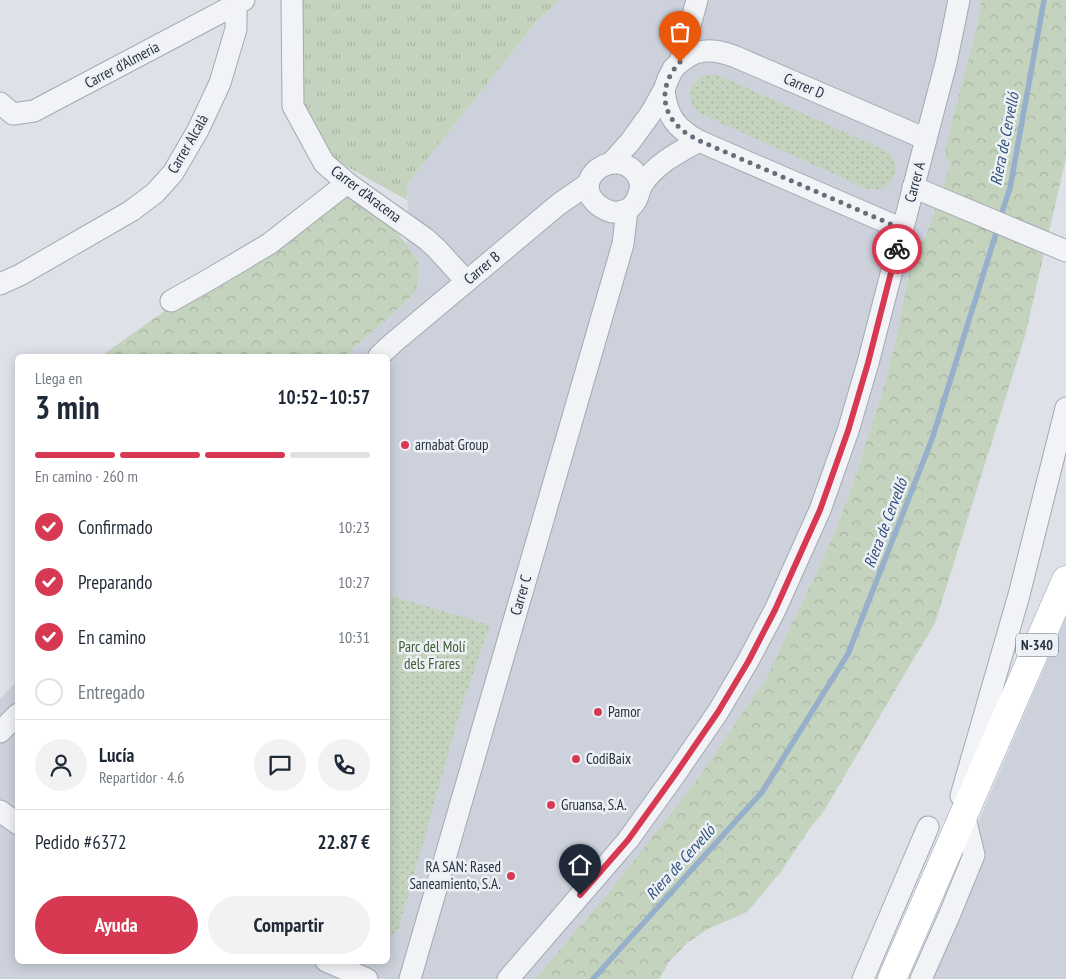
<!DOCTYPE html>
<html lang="es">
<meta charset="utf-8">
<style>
body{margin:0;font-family:"PT Sans Narrow",sans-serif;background:#f2f2f3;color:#1f2937;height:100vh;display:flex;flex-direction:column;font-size:19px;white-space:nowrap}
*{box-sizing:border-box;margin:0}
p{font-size:16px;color:#747a83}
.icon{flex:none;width:28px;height:28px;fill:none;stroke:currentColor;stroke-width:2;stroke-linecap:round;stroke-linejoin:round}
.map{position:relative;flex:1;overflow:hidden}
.details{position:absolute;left:15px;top:354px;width:375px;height:610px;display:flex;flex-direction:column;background:#fff;border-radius:8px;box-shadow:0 2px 12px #0003}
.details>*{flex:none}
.pin{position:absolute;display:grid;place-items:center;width:42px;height:42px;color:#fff;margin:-51px -21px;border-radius:50% 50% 50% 0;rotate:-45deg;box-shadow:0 0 5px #0007}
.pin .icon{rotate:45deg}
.courier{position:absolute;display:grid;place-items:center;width:50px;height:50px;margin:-25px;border:4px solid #d73952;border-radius:50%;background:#fff;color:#222;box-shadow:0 1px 6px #0007}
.summary em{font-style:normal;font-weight:600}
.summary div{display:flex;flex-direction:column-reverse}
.summary{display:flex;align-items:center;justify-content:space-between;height:85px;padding:0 20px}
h1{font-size:32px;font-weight:600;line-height:38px}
.bar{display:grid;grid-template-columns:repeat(4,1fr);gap:8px 5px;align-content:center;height:60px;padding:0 20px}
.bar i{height:6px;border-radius:4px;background:#e0e1e3}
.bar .on{background:#d73952}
.bar p{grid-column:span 4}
.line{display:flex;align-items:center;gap:12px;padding:0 20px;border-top:1px solid #e0e1e3}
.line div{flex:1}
.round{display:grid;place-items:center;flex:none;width:52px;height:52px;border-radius:26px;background:#f2f2f3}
ol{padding:0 20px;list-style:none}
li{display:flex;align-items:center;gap:15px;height:55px}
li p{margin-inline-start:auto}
li .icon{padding:5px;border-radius:50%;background:#d73952;color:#fff;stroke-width:4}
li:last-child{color:#747a83}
li i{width:28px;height:28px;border:2px solid #e0e1e3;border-radius:50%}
.cta{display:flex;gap:10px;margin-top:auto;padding:10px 20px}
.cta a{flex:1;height:58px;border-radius:30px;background:#d73952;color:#fff;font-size:20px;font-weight:600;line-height:58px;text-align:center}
.cta a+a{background:#f2f2f3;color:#1f2937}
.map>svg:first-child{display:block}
</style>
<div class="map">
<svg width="1066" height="979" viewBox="0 0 1066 979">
<defs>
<pattern id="grass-tufts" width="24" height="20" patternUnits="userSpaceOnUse" patternTransform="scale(1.25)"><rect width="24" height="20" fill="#c4d3be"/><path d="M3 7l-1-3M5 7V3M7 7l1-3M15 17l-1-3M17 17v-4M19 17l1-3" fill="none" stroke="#a8b5a4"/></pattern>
<pattern id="forest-crowns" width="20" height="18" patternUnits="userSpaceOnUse" patternTransform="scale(1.25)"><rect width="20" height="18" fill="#c4d3be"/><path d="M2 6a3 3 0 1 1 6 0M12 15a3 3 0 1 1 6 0" fill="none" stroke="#a8b5a4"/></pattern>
<pattern id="park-dots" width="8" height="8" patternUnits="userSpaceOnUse" patternTransform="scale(1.25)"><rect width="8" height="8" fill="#c4d3be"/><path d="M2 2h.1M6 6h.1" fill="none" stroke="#a8b5a4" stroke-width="1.8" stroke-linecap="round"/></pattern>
</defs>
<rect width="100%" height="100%" fill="#dee2e8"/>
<g fill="#ccd1db">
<path d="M560,0h421l-3,23 -33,125 1,10 4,7 -24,71 -4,3 -7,10 -3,8 -16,83 -15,57 -33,101 -20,50 -62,130 -66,98 -91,116 -74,87h-535v-280l17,-18 1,280h370v-605h-43l60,-53 11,-12 2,-30 -11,-17 1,-61 128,-161z"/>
<path d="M1066,617v362h-157l53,-119z"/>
</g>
<path fill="url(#grass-tufts)" d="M300,0h260l-24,22 -128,161 -1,17 -65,-36 -10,-7 -29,-52z"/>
<g fill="url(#forest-crowns)">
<path d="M981,0h85v158l-41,178 -90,287 -113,191 -12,14 -30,45 -33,39 -39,17 -21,14 -18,19 -10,17h-124l74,-87 91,-116 66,-98 62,-130 20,-50 33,-101 15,-57 16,-83 6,-13 8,-8 24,-71 -4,-7 -1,-10 33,-125z"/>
<path d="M341,197l14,2 19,14 19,16 14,15 11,17 1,13 -3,17 -11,12 -60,53h-244l79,-56z"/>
</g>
<g fill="url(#park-dots)">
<path d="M707,75h8l8,2 161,73c0,0 6,4 6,5 14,17 -1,39 -22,34l-167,-75c-17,-14 -15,-31 6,-39z"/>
<path d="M388,595l102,30 -29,83 -62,220 -11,10z"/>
</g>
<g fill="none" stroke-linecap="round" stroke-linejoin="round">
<g stroke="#96b0cb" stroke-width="5.5">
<path d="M1000,218l10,-30 34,-188"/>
<path d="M593,979l26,-29 143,-158 86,-138 84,-215 66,-212"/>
</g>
<g stroke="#a3a9b2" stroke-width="23">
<g id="minor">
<path d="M292,0l1,106 31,57 23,20 79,56 11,10 29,32"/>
<path d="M680,62c5,-3 10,-7 15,-9 14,-5 28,-1 41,4l190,82"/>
<path d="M664,90c3,27 12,38 35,51l203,88"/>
<path d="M0,103l13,11 21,-3 210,-111"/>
<path d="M611,163l19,-21 21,-29 13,-23 4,-11 5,-10 7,-7 17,-62"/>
<path d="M641,186c-1,-3 -2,-8 -4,-11 -18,-27 -60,-3 -46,22 5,8 11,12 21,15 5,1 13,-1 18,-4 10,-9 7,-14 12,-23 13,-21 37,-33 57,-44"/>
<path d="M913,187l153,64"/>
<path d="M0,284l20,-9 111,-64 24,-18 18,-20 25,-43 22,-47 16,-54v-25"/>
<path d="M171,301l39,-22 59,-35 78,-61"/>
<path d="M379,356l14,-13 166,-139 29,-20"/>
<path d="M0,732l18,-18"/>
<path d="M961,796l58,-201 47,-187"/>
<path d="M0,811l18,13"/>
<path d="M326,961l41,18"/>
<path d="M410,979l213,-735 4,-34"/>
<path d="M508,979l120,-139 46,-64 44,-64 30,-51 27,-51 45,-100 28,-79 20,-68 58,-224 20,-76 13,-63"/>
<path d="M863,979l65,-152"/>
<path d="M921,979l28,-63 25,-61 -10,-41"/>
</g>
</g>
<g stroke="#9ca6b5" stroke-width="29">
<path id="primary" d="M892,979l174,-399"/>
</g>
<use href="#minor" stroke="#f1f3f6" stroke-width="21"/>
<use href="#primary" stroke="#fff" stroke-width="28"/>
</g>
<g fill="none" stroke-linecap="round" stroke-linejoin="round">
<path stroke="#666e7b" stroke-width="5" stroke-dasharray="0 9" d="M680,62c-21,22 -21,52 6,71 4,3 9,5 14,8l202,88 -5,20"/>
<path stroke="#d73952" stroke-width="6" d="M580,895l48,-55 46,-64 44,-64 30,-50 27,-52 45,-100 28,-79 20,-68 29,-114"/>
</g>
<g fill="#d73952" stroke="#edf1f6" stroke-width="2">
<circle cx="405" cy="445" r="5"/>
<circle cx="598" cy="712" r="5"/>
<circle cx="576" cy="759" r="5"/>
<circle cx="551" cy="805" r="5"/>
<circle cx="511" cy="876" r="5"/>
</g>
<g text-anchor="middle" stroke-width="5" stroke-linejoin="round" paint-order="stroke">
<rect fill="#edf1f6" stroke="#626a77" stroke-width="1" x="1016" y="633.5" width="42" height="23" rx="4"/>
<g font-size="14" font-weight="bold" fill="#263040">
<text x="1037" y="650">N-340</text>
</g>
<g font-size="15" fill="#263040" stroke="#edf1f6">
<text transform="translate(122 65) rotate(-28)" y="5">Carrer d'Almeria</text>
<text transform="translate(804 86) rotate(23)" y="5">Carrer D</text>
<text transform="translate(188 144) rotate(-60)" y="5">Carrer Alcalà</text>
<text transform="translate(915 182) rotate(-75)" y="5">Carrer A</text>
<text transform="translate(366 194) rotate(37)" y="5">Carrer d'Aracena</text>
<text transform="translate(482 268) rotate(-40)" y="5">Carrer B</text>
<text transform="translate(521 595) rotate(-74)" y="5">Carrer C</text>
</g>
<g font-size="15" fill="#263040" stroke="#edf1f6" text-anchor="start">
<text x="415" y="450">arnabat Group</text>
<text x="608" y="717">Pamor</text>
<text x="586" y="764">CodiBaix</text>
<text x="561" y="810">Gruansa, S.A.</text>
<text x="501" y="872" text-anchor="end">RA SAN: Rased<tspan x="501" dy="17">Saneamiento, S.A.</tspan></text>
</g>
<g font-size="15" fill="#3b5d32" stroke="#edf1f6">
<text x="432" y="652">Parc del Molí<tspan x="432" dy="17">dels Frares</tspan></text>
</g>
<g font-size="16" font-style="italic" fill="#2d4f77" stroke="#edf1f6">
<text transform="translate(1004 139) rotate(-79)" y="6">Riera de Cervelló</text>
<text transform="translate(885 523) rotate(-69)" y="6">Riera de Cervelló</text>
<text transform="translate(680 862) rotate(-48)" y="6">Riera de Cervelló</text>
</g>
</g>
</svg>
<div class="pin" style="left:680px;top:62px;background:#ea580c"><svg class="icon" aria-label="bag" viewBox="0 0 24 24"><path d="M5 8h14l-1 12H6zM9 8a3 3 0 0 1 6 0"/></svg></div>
<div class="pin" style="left:580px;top:895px;background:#1f2937"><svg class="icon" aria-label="home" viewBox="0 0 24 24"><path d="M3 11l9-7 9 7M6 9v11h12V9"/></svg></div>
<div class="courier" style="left:897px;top:249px"><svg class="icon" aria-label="bike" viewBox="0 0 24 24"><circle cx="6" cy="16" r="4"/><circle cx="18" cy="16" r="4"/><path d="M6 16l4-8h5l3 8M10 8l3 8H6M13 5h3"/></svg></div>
<section class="details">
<div class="summary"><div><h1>3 min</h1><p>Llega en</p></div><em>10:52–10:57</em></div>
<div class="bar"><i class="on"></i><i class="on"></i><i class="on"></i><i></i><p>En camino · 260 m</p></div>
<ol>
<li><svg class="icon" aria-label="check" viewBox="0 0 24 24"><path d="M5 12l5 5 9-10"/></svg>Confirmado<p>10:23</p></li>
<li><svg class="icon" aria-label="check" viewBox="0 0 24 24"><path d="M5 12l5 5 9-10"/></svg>Preparando<p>10:27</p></li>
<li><svg class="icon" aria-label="check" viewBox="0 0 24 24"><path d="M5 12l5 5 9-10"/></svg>En camino<p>10:31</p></li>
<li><i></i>Entregado</li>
</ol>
<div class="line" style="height:90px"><a class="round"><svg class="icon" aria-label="person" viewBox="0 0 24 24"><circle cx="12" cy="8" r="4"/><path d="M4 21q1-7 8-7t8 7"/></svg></a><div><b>Lucía</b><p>Repartidor · 4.6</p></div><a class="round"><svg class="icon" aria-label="chat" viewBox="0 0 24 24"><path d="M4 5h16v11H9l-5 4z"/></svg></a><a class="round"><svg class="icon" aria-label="phone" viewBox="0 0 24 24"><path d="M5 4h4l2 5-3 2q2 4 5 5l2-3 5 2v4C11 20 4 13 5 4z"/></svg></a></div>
<div class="line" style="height:65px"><div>Pedido #6372</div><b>22.87 €</b></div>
<div class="cta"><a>Ayuda</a><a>Compartir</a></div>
</section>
</div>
